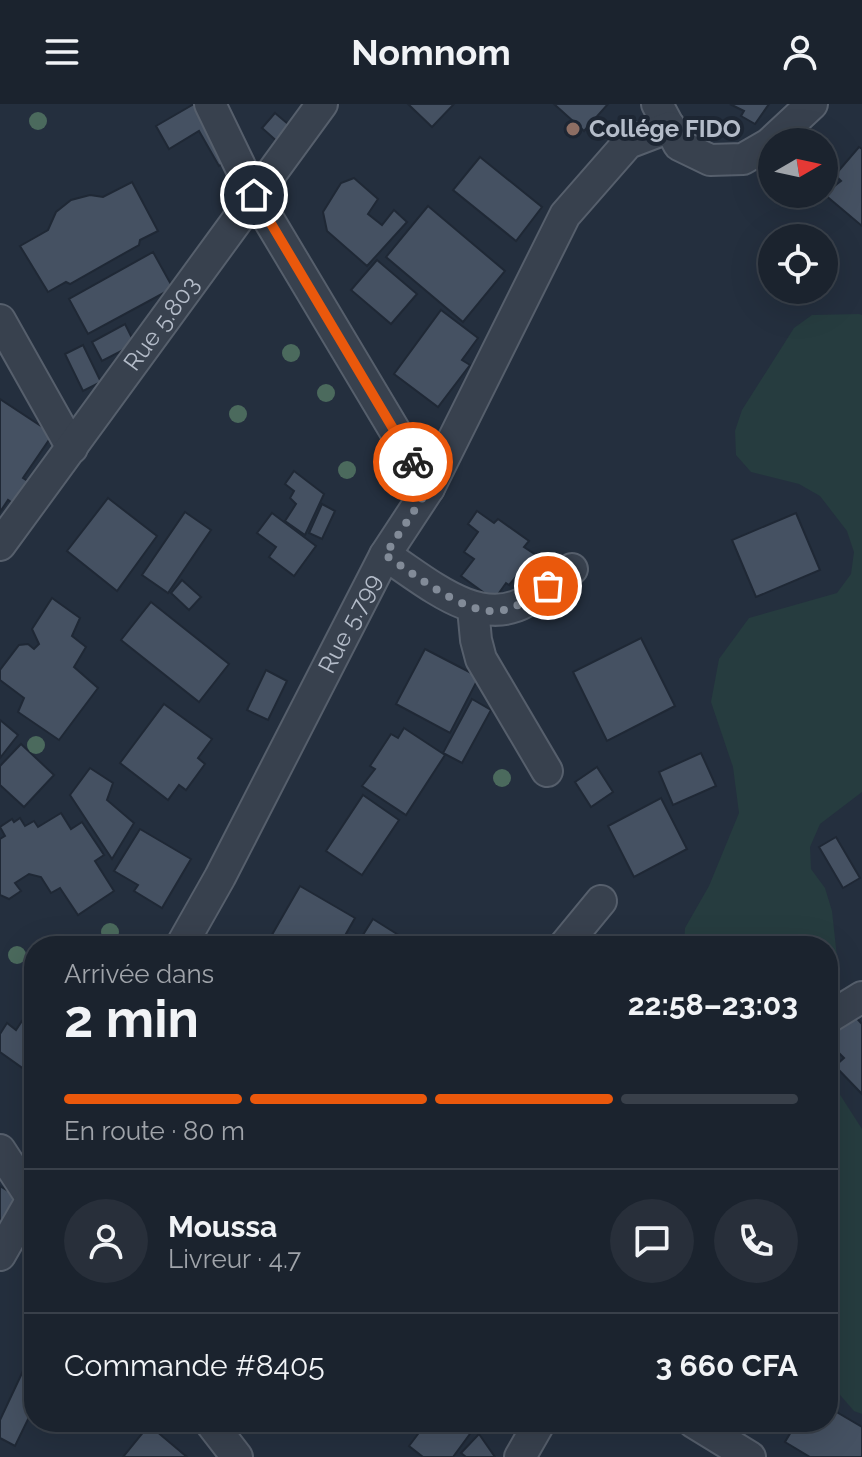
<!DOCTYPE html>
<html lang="fr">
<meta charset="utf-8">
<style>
body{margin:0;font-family:Raleway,sans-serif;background:#282f3a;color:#f1f3f6;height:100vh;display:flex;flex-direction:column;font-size:30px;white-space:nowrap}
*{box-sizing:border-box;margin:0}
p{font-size:26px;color:#a0a4aa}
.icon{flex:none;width:44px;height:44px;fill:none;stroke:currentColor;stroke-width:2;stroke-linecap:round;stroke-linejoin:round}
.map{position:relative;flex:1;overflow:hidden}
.side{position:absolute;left:24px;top:832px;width:814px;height:496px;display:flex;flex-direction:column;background:#1b232e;border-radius:32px;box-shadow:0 8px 32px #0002,0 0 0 2px #39404a}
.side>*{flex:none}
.needle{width:52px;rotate:81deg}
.buttons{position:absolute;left:758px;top:24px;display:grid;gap:16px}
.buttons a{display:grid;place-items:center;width:80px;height:80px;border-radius:50%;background:#1b232e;box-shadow:0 8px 32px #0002,0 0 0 2px #39404a;font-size:40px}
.pin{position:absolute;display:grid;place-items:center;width:68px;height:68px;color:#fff;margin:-34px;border:4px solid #fff;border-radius:50%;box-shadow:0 2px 8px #0007}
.courier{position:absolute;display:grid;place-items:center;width:80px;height:80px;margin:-40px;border:6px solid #ea580c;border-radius:50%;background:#fff;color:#222;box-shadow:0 2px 10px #0007}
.headline em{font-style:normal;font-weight:700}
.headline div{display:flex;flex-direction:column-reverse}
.headline{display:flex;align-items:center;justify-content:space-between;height:136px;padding:0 40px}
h1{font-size:52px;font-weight:700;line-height:60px}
.bar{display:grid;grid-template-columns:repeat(4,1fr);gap:12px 8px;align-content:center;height:96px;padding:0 40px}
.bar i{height:10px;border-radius:6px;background:#39404a}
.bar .selected{background:#ea580c}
.bar p{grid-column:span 4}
.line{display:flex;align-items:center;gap:20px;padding:0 40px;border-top:2px solid #39404a}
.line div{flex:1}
.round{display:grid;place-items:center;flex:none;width:84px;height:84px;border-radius:42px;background:#282f3a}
header{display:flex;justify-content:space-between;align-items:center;height:104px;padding:0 40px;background:#1b232e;font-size:36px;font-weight:700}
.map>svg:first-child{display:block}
</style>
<header><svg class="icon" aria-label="menu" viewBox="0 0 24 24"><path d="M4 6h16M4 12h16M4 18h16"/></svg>Nomnom<svg class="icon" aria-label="person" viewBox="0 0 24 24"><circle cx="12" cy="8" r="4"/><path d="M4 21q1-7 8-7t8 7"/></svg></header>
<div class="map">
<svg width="862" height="1353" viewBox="0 0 862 1353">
<rect width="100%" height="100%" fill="#242f3e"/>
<g fill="#263c3f">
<path d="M859,210l3,1v477l-42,32 -10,23 1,22 14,19 7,23 5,46 -9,14v-25h-144l1,-18 24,-42 30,-73 -6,-46 -22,-65 8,-43 30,-41 88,-25 14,-19 3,-22 -7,-21 -27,-35 -21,-12 -48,-12 -15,-17 -1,-24 7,-21 52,-82 18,-13z"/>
<path d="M828,972l34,53v285l-8,-3 -26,-30z"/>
</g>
<g fill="#455162" stroke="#1f2835" stroke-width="2">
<path d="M194,0h14l30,52 -19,10 -20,-35 -30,18 -13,-23z"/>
<path d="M408,0h46l-22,23z"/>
<path d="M554,0h54l-24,27z"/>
<path d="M730,0h39l-14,20 -14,-8 3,-5z"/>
<path d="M275,9l19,16 -14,15 -18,-16z"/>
<path d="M859,43l3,2v77l-38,-32 17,-13 -6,-6z"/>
<path d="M480,53l62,50 -26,34 -63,-51z"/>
<path d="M354,74l24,21 -10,15 14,11 12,-15 13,12 -40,44 -40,-35 -4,-19 18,-29z"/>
<path d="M132,78l26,49 -18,9 -1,5 -69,39 -4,-2 -18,10 -28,-46 28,-16 8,-18 15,-12 19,-5 13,2z"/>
<path d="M428,102l77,65 -42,51 -77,-65z"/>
<path d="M153,148l20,36 -85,46 -19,-35z"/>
<path d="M377,156l40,34 -26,30 -40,-34z"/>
<path d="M441,206l37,28 -16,22 8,5 -32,42 -44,-33z"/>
<path d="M125,220l10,20 -33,17 -10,-19z"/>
<path d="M83,241l18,37 -18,9 -18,-37z"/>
<path d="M0,295l53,35 -30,44 6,4 -5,29 -16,-11 -8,12z"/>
<path d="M294,367l30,23 -19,41 -20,-14 11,-17 -6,-6 4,-7 -9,-7z"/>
<path d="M108,394l49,38 -40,55 -50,-40z"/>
<path d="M322,400l13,7 -13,28 -13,-6z"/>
<path d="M477,407l17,12 4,-4 31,22 -5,6 15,10 -18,24 -5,-4 -7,8 -3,-2 -12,17 -33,-24 13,-17 -10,-7 14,-20 -10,-8z"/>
<path d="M185,408l26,18 -43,63 -26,-18z"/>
<path d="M272,409l44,33 -22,30 -25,-19 7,-10 -19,-14z"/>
<path d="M796,409l24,57 -64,27 -24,-57z"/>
<path d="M182,476l19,17 -12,13 -18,-17z"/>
<path d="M52,494l28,20 -8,18 14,11 -12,20 24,21 -39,52 -41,-28 6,-14 -24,-18v-10l19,-25 9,-1 6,5 5,-5 -7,-15z"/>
<path d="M151,498l78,62 -30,38 -78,-62z"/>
<path d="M641,534l34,68 -68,35 -34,-69z"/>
<path d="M425,545l54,28 -29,56 -54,-29z"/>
<path d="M266,566l21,11 -19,39 -21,-10z"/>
<path d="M472,595l19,11 -29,53 -19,-10z"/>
<path d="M164,600l48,35 -14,19 7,6 -19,26 -7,-5 -11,15 -48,-37z"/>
<path d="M0,616l18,15 -18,23z"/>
<path d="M404,624l41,27 -39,60 -44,-29 13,-17 -5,-3 21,-32 7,4z"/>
<path d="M21,640l33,31 -30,32 -24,-22v-19z"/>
<path d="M701,649l15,33 -43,19 -14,-33z"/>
<path d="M597,663l16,25 -22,15 -16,-25z"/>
<path d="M90,664l23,15 -6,17 27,23 -22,36 -42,-64z"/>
<path d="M363,691l36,25 -37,55 -36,-24z"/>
<path d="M661,694l26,51 -53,28 -26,-51z"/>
<path d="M61,709l10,16 11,-7 22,33 -9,6 19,30 -36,24 -18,-27 -9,5 -10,-16 -12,-3 -14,9 6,8 -12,8 -9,-4v-56l5,-3 -5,-9 12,-8 2,3 6,-4 5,8 9,-5 4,6z"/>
<path d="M140,725l51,30 -29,49 -28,-17 4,-6 -24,-14z"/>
<path d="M836,733l24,41 -17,10 -24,-41z"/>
<path d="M300,782l55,32 -16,28h-61l-9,-6z"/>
<path d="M373,815l43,27h-60z"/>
<path d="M584,825l24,13 -2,4h-31z"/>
<path d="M850,907l12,13v70l-27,-28 9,-8 -16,-16v-10z"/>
<path d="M22,917l12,8v41l-3,4 -31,-22v-18l7,-11 9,7z"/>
<path d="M0,1082l18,11 -18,30z"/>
<path d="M23,1267l11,6v30l-19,39 -15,-8v-18z"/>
<path d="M828,1303l34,20v30h-52l-25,-15 12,-20h31z"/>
<path d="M427,1318h42l6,5 -22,30h-30l-14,-11z"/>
<path d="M149,1321l38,32h-64z"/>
<path d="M479,1330l16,23h-29l-5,-4z"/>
</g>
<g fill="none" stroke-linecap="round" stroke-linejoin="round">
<g stroke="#565f6c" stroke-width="34">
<g id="minor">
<path d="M210,0l44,91 175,293"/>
<path d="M657,0l22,41 31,15 33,-1 26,-15 43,-40"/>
<path d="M0,216l72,128"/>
<path id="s1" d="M0,441l322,-441"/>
<path d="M385,451c40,25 92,74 140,47 17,-9 32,-22 47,-33"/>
<path d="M473,504l3,32 5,19 66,112"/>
<path id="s2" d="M181,842l39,-69 165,-322 44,-67 136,-273 63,-72 42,-16"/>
<path d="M564,842l37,-45"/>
<path d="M828,914l34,-21"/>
<path d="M0,1046l32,49 2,-4"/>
<path d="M0,1151l32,-56 2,4"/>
<path d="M210,1318l27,35"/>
<path d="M693,1318l57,35"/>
<path d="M520,1353l20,-35"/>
</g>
</g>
<use href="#minor" stroke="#38414e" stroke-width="30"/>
</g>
<g fill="#4b6a5d">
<circle cx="38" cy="17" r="9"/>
<circle cx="291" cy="249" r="9"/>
<circle cx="326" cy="289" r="9"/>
<circle cx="238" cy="310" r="9"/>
<circle cx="347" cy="366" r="9"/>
<circle cx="36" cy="641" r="9"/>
<circle cx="502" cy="674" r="9"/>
<circle cx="110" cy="828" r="9"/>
<circle cx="17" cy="851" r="9"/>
</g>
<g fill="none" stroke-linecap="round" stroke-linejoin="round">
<path stroke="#828b98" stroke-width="8" stroke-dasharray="0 14.4" d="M413,358l16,26 -44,67c28,18 78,59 112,56 19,-1 36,-15 51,-25"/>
<path stroke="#ea580c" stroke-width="10" d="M254,91l159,267"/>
</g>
<circle fill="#8d6e63" stroke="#1d2633" stroke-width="3" cx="573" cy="25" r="8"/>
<g text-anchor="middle" stroke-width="8" stroke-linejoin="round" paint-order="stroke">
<g font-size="24" font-weight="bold" fill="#b4bcc9" stroke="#1d2633" text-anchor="start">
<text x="589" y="33">Collége FIDO</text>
</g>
<g font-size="24" fill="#b4bcc9" stroke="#1d2633">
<text dy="8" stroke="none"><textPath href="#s1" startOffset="274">Rue 5.803</textPath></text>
<text dy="8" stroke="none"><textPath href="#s2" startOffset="364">Rue 5.799</textPath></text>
</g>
</g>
</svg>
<div class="buttons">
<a><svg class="needle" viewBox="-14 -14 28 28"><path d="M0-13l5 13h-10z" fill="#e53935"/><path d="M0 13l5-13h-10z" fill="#a0a4aa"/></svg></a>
<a><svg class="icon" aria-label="locate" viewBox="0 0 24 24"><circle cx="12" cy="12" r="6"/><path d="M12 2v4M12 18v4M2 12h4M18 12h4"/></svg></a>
</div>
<div class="pin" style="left:548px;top:482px;background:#ea580c"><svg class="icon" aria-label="bag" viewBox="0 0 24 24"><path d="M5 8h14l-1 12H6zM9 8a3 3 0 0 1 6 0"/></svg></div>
<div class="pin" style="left:254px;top:91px;background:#1f2937"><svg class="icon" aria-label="home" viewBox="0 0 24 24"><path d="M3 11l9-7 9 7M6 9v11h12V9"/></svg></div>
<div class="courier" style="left:413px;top:358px"><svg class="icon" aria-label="bike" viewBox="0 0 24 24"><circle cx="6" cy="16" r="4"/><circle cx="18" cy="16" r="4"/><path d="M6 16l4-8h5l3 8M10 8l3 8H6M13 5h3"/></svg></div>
<section class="side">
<div class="headline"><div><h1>2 min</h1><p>Arrivée dans</p></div><em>22:58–23:03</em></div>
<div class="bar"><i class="selected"></i><i class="selected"></i><i class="selected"></i><i></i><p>En route · 80 m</p></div>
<div class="line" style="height:144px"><a class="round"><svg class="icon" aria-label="person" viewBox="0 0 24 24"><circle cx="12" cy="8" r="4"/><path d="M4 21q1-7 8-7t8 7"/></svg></a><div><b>Moussa</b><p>Livreur · 4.7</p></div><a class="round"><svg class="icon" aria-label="chat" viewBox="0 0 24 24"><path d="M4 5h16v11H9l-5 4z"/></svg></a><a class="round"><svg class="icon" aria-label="phone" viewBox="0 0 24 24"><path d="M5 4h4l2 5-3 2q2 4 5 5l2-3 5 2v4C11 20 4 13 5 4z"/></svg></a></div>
<div class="line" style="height:104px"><div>Commande #8405</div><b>3 660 CFA</b></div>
</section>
</div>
